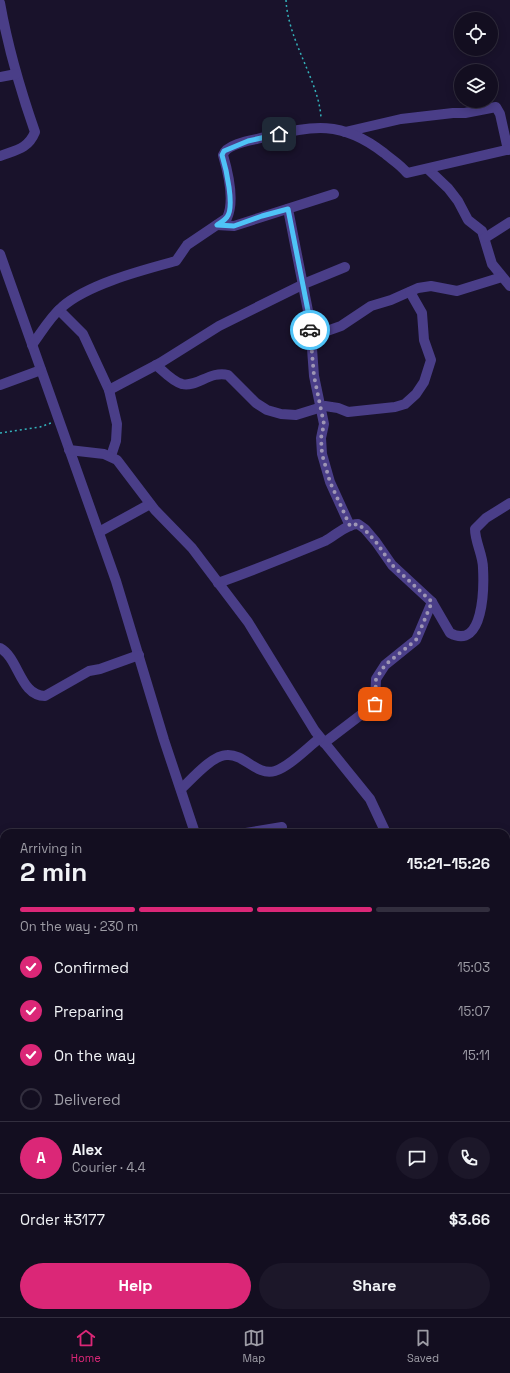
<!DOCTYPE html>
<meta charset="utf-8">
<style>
body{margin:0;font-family:"Space Grotesk",sans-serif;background:#1c1729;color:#f1f3f6;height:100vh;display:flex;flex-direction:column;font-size:15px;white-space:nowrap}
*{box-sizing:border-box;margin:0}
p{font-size:13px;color:#9d9ca5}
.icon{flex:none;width:22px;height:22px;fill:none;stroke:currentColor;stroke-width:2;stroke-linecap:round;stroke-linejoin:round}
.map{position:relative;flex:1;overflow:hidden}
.panel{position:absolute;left:0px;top:829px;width:510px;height:488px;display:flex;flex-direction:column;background:#130e20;border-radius:12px 12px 0 0;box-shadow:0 2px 10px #0003,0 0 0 1px #322e3e}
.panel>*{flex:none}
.controls{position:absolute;left:454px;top:12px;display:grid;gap:8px}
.controls a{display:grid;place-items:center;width:44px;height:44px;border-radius:50%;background:#130e20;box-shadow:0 2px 10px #0003,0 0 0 1px #322e3e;font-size:20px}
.pin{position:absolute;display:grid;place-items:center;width:34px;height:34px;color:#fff;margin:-17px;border-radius:8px;box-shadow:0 2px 6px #0006}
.courier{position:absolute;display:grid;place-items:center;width:40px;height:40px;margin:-20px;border:3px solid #4fc3f7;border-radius:50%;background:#fff;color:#222;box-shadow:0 1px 5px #0007}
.headline em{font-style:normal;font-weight:800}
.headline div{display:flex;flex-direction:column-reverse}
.headline{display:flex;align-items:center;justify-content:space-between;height:68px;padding:0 20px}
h1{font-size:26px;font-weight:800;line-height:30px}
.bar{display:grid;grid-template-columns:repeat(4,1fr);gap:6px 4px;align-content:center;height:48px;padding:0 20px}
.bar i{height:5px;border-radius:3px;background:#322e3e}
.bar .selected{background:#db2777}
.bar p{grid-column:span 4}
.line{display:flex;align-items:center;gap:10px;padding:0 20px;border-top:1px solid #322e3e}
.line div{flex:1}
.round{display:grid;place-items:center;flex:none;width:42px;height:42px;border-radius:21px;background:#1c1729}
ol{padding:0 20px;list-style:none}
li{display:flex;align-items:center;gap:12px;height:44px}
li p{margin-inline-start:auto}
li .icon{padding:4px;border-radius:50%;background:#db2777;color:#fff;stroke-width:4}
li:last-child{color:#9d9ca5}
li i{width:22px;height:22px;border:2px solid #322e3e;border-radius:50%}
.primary-button{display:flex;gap:8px;margin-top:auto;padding:8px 20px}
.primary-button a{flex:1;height:46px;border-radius:24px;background:#db2777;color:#fff;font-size:16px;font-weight:800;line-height:46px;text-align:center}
.primary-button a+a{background:#1c1729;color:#f1f3f6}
.menu{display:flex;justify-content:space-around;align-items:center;height:56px;border-top:1px solid #322e3e;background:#130e20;font-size:11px;color:#9d9ca5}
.menu a{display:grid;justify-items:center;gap:2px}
.menu .selected{color:#db2777}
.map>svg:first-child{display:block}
</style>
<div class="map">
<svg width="510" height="1317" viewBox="0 0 510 1317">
<rect width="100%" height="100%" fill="#19122b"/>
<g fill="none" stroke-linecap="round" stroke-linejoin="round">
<g stroke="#34b2bb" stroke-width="1.5" stroke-dasharray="2 3" stroke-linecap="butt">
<path d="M286,0c2,41 33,81 35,118"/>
<path d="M0,433l40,-6 11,-4"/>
</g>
<g stroke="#4a3e88" stroke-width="10">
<path d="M0,3c8,45 20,86 35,129 -7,17 -19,18 -35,24"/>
<path d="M0,77l16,-3"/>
<path d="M345,132l56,-13 52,-6h12l31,-6 4,7 8,36"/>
<path d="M428,169l20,19 10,13 10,19 14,11 10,33 18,22"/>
<path d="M288,209l22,112 4,55 10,48 -3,14 1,16 8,28 20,44"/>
<path d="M217,225l17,1 100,-32"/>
<path d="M485,238l25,-16"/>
<path d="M0,254l116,327 48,159 31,93"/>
<path d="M59,310l24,24 26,56 8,34 -1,17 -5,15"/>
<path d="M310,337l31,-11 30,-20 20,-6 27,-12 13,-2 26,5 45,-14"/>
<path d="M32,345c9,-12 18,-28 30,-38 26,-23 81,-37 114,-46l11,-16 40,-27c8,-17 1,-46 -4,-63 3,-10 24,-14 34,-16 52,-12 81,-22 127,14 7,6 17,12 23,20l103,-24"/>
<path d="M156,365c7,6 17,17 26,19 14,4 29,-14 46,-9l28,28 11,7 14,4 15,1 29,-9 13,2 10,4 47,-5 10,-3 11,-10 8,-12 7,-22 -7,-20 -2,-27 -12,-21"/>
<path d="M0,385l41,-15"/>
<path d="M109,390l51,-27 59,-37 87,-43 39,-16"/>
<path d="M69,450l35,4 13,6 38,50 37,38 56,74 67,109 55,68 16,34"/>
<path d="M99,532l51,-28"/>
<path d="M218,583c36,-13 71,-27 107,-42 10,-5 21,-17 33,-17l7,5 11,13 16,23 40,37 18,31c34,18 34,-46 33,-65 0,-13 -8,-26 -8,-39l11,-11 24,-15"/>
<path d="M0,648c19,10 20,48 45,48l44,-25 11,-2 39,-14"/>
<path d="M324,743l51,-39 1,-25 9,-14 31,-25 16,-38"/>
<path d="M181,789c10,-9 31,-34 46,-34 18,-1 29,21 48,16 14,-4 33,-24 45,-33"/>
<path d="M246,833l36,-6"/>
<path d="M506,963l4,1"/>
<path d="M0,1105l4,-2"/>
<path d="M0,1184l4,1"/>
<path d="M506,1290l4,-1"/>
<path d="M103,1313l2,4"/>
<path d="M220,1313l7,4"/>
<path d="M433,1313l2,4"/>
<path d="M352,1317l22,-4"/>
</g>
<g stroke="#fb5a93" stroke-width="12">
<path d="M0,1230l4,2"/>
<path d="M0,1254l4,2"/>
<path d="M131,1313l9,4"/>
<path d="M188,1313l10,4"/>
</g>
</g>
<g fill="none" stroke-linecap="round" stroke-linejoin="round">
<path stroke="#9d95b4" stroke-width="4" stroke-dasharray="0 7.2" d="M310,330l4,46 10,48 -3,14 1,16 8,28 20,44 8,-2 7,6 11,12 16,23 40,37 -16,38 -31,25 -9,14 -1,25"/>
<path stroke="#4fc3f7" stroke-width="5" d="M279,134l-31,7 -24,10 -2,4c4,13 13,52 5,62 -2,3 -7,6 -10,8l17,1 28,-10 26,-7 22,112v9"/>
</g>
</svg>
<div class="controls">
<a><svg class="icon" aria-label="locate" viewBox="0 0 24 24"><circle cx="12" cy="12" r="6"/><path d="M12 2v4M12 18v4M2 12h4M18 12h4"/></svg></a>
<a><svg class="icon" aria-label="layers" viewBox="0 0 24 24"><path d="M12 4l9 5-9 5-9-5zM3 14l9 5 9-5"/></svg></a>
</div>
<div class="pin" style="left:375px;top:704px;background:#ea580c"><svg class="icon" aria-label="bag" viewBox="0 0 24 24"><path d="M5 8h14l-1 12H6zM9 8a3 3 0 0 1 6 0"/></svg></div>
<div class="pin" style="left:279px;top:134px;background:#1f2937"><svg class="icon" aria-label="home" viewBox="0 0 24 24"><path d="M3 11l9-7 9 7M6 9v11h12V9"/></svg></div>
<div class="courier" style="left:310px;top:330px"><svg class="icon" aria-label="car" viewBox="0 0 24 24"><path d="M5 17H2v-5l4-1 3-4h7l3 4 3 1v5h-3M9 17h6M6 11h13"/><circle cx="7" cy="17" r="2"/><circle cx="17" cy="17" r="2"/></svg></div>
<section class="panel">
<div class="headline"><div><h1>2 min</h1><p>Arriving in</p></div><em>15:21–15:26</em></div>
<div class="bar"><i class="selected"></i><i class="selected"></i><i class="selected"></i><i></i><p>On the way · 230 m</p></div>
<ol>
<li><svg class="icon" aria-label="check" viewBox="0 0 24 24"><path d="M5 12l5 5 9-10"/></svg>Confirmed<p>15:03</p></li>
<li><svg class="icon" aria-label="check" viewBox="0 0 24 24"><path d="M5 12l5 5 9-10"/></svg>Preparing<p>15:07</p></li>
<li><svg class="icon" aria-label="check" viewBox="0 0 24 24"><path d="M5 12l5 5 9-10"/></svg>On the way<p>15:11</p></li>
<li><i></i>Delivered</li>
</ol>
<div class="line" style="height:72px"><b class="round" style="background:#db2777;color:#fff">A</b><div><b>Alex</b><p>Courier · 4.4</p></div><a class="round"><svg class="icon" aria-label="chat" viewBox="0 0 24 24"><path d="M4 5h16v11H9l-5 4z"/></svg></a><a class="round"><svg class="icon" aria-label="phone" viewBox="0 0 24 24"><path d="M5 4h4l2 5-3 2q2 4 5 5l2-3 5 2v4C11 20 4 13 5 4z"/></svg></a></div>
<div class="line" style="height:52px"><div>Order #3177</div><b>$3.66</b></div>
<div class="primary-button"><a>Help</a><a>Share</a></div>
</section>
</div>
<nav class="menu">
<a class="selected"><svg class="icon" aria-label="home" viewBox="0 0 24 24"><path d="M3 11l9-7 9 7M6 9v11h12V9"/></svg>Home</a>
<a><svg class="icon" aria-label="map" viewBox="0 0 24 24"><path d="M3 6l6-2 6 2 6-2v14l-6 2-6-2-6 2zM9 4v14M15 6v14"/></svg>Map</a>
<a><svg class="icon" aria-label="saved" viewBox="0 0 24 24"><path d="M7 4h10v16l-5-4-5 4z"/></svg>Saved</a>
</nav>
